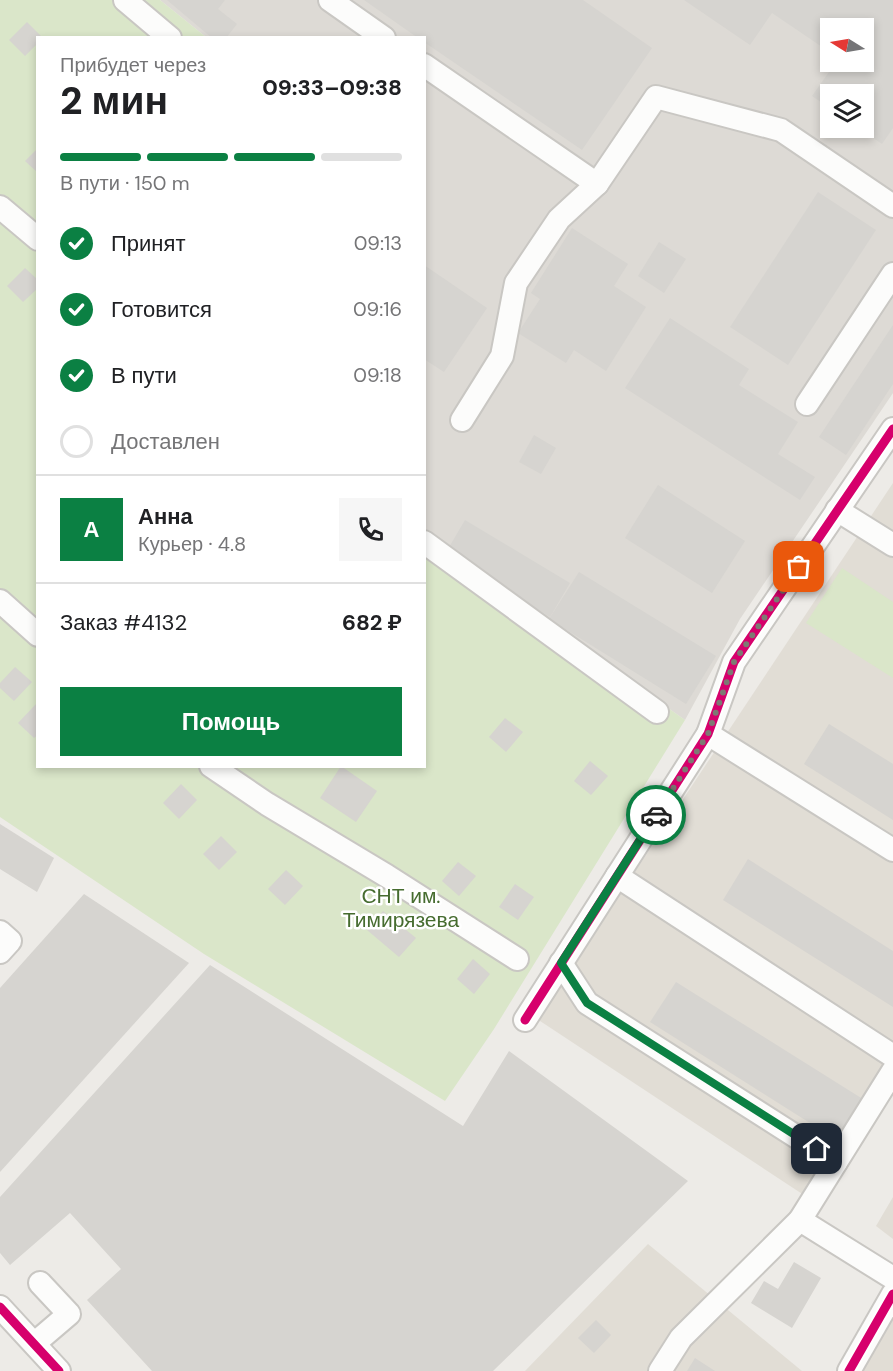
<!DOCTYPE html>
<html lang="ru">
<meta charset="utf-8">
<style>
body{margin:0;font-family:"DM Sans",sans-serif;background:#f6f6f6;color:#202124;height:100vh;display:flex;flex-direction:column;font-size:22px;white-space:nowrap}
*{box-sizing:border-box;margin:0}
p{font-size:20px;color:#757577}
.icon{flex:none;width:33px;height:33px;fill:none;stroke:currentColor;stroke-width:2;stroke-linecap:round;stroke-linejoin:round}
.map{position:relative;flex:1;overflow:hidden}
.drawer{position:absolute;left:36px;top:36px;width:390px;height:732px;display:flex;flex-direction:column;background:#fff;border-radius:0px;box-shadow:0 3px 9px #0003}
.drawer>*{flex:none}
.needle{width:39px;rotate:281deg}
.fabs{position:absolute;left:820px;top:18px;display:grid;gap:12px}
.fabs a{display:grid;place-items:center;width:54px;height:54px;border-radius:0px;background:#fff;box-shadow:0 3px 9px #0003;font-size:30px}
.pin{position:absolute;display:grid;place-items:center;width:51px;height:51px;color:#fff;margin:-26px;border-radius:12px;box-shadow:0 3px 9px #0006}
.courier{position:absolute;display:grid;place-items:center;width:60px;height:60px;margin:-30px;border:4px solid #0b8043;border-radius:50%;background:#fff;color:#222;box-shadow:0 2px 8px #0007}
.headline em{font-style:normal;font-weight:800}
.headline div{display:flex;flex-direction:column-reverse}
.headline{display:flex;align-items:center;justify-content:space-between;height:102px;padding:0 24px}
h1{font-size:39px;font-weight:800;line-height:45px}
.bar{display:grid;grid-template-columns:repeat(4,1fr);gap:9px 6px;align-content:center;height:72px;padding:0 24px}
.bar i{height:8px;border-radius:4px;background:#e0e0e0}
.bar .current{background:#0b8043}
.bar p{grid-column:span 4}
.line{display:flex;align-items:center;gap:15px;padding:0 24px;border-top:2px solid #e0e0e0}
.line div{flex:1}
.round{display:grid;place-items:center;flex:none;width:63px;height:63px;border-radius:0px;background:#f6f6f6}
ol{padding:0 24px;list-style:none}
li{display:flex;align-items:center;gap:18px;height:66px}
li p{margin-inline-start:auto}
li .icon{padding:6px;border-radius:50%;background:#0b8043;color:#fff;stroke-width:4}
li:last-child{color:#757577}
li i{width:33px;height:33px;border:3px solid #e0e0e0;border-radius:50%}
.button{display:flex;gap:12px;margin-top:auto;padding:12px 24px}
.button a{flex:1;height:69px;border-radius:0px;background:#0b8043;color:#fff;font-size:24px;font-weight:800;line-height:69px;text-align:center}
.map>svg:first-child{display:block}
</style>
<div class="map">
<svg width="893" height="1371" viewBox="0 0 893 1371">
<rect width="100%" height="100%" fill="#edebe7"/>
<g fill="#e1ddd5">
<path d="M893,483v601l-74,121 -282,-186z"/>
<path d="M893,1197v42l-17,-13z"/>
<path d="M648,1244l154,127h-277z"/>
<path d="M893,1319v52h-30z"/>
</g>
<path fill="#dddad5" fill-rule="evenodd" d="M160,0h733v393l-153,226 -55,101 -260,-184 -1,-498 -218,-1zM831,28h33v34h-33zM831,94h33v34h-33z"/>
<g fill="#dae6c9">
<path d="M0,0h160l46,37 -168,1v728h386l1,-230 260,184 -191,309 -49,72 -241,-147 -204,-137z"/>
<path d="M842,568l51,34v76l-87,-55z"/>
</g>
<g fill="#d6d4d0">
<path d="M167,0h58l-7,9 19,15 -11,14h-14z"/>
<path d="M364,0h219l69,48 -70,102 -158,-108v-4h-6z"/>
<path d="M684,0h209v128l-11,16 -23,-16h5v-34h-33v15l-19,-13 24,-34h28v-34h-33v25l-59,-40 -22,32z"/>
<path d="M27,22l16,16h-5v5l-13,13 -16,-16z"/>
<path d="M38,148v25l-13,-12z"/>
<path d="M818,192l58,38 -88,135 -58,-38z"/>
<path d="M572,228l56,36 -14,22 32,21 -40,64 -32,-21 -8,13 -48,-30 22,-34 -9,-6z"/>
<path d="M659,242l27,17 -22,34 -26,-17z"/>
<path d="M424,265l63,43 -43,64 -20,-13z"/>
<path d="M25,268l13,12v8l-15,14 -16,-16z"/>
<path d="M670,318l79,51 -10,16 59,37 -20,32 37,23 -15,23 -175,-112z"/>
<path d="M893,325v59l-47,71 -27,-18z"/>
<path d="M534,435l22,13 -15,26 -22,-12z"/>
<path d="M658,485l87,56 -33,52 -87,-55z"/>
<path d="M465,520l105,63 -20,34 -105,-63z"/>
<path d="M579,572l137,84 -30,48 -137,-85z"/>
<path d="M15,667l17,15 -18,19 -14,-13v-5z"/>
<path d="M36,704l2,2v29l-4,3 -16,-15z"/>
<path d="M505,718l18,14 -17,20 -17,-15z"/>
<path d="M829,724l64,40v56l-89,-56z"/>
<path d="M590,761l18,15 -17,19 -17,-14z"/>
<path d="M341,766l36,25 -21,31 -36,-24z"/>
<path d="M181,784l16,16 -18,19 -16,-16z"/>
<path d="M0,824l54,34 -17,34 -37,-23z"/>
<path d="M221,836l16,16 -18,18 -16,-16z"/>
<path d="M748,859l145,92v56l-170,-107z"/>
<path d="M458,862l18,14 -17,20 -17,-15z"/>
<path d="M286,870l17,16 -18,19 -17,-16z"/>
<path d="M515,884l19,13 -16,23 -19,-13z"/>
<path d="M84,894l105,69 -189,209v-184z"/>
<path d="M383,911l33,27 -17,19 -32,-27z"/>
<path d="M473,959l17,15 -16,20 -17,-15z"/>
<path d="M210,965l253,161 46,-75 179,130 -195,190h-341l-65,-71 34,-31 -51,-56 -60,52 -10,-12v-56z"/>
<path d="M676,982l190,119 -26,41 -190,-120z"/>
<path d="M794,1262l27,16 -29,50 -41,-25 13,-22 14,8z"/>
<path d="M596,1320l15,15 -17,18 -16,-15z"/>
<path d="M695,1358l20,13h-28z"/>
</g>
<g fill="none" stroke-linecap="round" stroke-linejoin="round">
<g stroke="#c9c7c3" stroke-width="26">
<g id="minor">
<path d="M125,0l45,38"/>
<path d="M330,0l54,38"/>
<path d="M424,65l173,119 59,-87 125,33 112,76"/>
<path d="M0,207l38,32"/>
<path d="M807,404l86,-130"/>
<path d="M462,420l40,-64 14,-73 43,-64 38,-35"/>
<path d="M837,510l56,35"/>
<path d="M424,542l233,170"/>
<path d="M0,601l38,34"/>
<path d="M708,734l185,116"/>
<path d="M211,766l56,38 120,72 130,83"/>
<path d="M617,876l276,180"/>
<path d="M0,932l10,9 -10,11"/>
<path d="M561,963l26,40 249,159"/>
<path d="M525,1020l183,-286 26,-72 159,-233"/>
<path d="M800,1220l93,58"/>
<path d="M0,1307l59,64"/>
<path d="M35,1343l34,-29 -29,-31"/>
<path d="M660,1371l21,-33 119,-118 93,-149"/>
<path d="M849,1371l44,-77"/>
</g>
</g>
<use href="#minor" stroke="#fcfcfb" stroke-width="22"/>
<g stroke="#fff" stroke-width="13">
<g id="cycleway">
<path d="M525,1020l183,-286 26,-72 159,-233"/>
<path d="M0,1307l59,64"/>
<path d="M849,1371l44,-77"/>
</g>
</g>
<use href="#cycleway" stroke="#d6006c" stroke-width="9"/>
</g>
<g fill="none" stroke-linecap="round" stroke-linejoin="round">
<path stroke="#7d7973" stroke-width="6" stroke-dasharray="0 10.8" d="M656,815l52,-81 26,-72 65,-95"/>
<path stroke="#0b8043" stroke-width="8" d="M656,815l-95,148 26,40 230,146"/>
</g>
<g text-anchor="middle" stroke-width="5" stroke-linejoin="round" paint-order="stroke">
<g font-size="21" fill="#466c2f" stroke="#fff">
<text x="401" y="903">СНТ им.<tspan x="401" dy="24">Тимирязева</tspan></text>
</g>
</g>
</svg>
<div class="fabs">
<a><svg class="needle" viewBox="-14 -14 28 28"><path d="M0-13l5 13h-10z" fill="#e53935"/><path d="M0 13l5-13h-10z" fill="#757577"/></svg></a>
<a><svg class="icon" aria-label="layers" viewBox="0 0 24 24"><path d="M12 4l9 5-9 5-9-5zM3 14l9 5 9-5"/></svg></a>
</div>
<div class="pin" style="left:799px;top:567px;background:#ea580c"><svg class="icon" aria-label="bag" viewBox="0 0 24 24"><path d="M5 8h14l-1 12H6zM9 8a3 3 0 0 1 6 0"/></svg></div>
<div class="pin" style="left:817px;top:1149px;background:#1f2937"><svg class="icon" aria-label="home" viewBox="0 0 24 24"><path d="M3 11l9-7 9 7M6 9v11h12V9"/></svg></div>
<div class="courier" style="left:656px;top:815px"><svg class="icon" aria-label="car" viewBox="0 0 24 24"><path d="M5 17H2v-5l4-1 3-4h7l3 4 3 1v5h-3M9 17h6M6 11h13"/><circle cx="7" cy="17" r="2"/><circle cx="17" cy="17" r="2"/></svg></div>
<section class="drawer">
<div class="headline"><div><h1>2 мин</h1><p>Прибудет через</p></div><em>09:33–09:38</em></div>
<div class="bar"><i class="current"></i><i class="current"></i><i class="current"></i><i></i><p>В пути · 150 m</p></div>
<ol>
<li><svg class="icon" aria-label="check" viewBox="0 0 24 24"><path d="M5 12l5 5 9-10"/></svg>Принят<p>09:13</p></li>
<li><svg class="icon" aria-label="check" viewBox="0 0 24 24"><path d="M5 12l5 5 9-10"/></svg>Готовится<p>09:16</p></li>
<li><svg class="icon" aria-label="check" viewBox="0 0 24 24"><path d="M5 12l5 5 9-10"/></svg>В пути<p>09:18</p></li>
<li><i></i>Доставлен</li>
</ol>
<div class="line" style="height:108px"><b class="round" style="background:#0b8043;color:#fff">А</b><div><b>Анна</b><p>Курьер · 4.8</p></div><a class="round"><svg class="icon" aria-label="phone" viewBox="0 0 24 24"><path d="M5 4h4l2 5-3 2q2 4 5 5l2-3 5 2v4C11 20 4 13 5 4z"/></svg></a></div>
<div class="line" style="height:78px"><div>Заказ #4132</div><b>682 ₽</b></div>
<div class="button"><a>Помощь</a></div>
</section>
</div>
